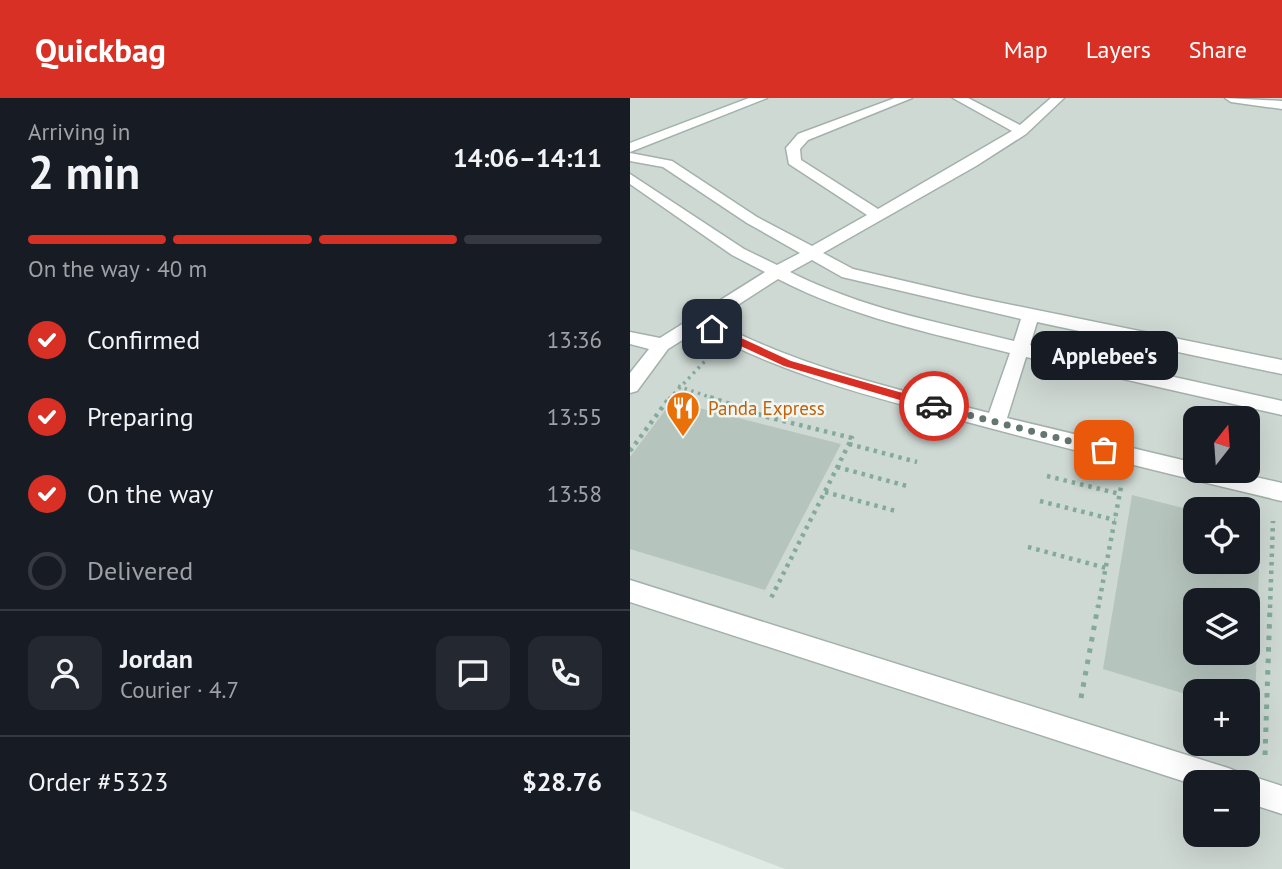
<!DOCTYPE html>
<meta charset="utf-8">
<style>
body{margin:0;font-family:"PT Sans",sans-serif;background:#242831;color:#f1f3f6;height:100vh;display:flex;flex-direction:column;font-size:26px;white-space:nowrap}
*{box-sizing:border-box;margin:0}
p{font-size:23px;color:#9ea1a6}
.icon{flex:none;width:38px;height:38px;fill:none;stroke:currentColor;stroke-width:2;stroke-linecap:round;stroke-linejoin:round}
.map{position:relative;flex:1;overflow:hidden}
.drawer{display:flex;flex-direction:column;background:#171b24;width:630px}
.drawer>*{flex:none}
.needle{width:46px;rotate:17deg}
.fabs{position:absolute;left:553px;top:308px;display:grid;gap:14px}
.fabs a{display:grid;place-items:center;width:77px;height:77px;border-radius:14px;background:#171b24;box-shadow:0 7px 28px #0002;font-size:35px}
.pin{position:absolute;display:grid;place-items:center;width:60px;height:60px;color:#fff;margin:-30px;border-radius:14px;box-shadow:0 4px 10px #0006}
.courier{position:absolute;display:grid;place-items:center;width:70px;height:70px;margin:-35px;border:5px solid #d93025;border-radius:50%;background:#fff;color:#222;box-shadow:0 2px 9px #0007}
.bubble{position:absolute;height:49px;border-radius:14px;background:#171b24;box-shadow:0 7px 28px #0002;font-size:23px;font-weight:700;line-height:49px;text-align:center}
.headline em{font-style:normal;font-weight:700}
.headline div{display:flex;flex-direction:column-reverse}
.headline{display:flex;align-items:center;justify-content:space-between;height:119px;padding:0 28px}
h1{font-size:46px;font-weight:700;line-height:52px}
.bar{display:grid;grid-template-columns:repeat(4,1fr);gap:10px 7px;align-content:center;height:84px;padding:0 28px}
.bar i{height:9px;border-radius:5px;background:#363941}
.bar .active{background:#d93025}
.bar p{grid-column:span 4}
.line{display:flex;align-items:center;gap:18px;padding:0 28px;border-top:2px solid #363941}
.line div{flex:1}
.round{display:grid;place-items:center;flex:none;width:74px;height:74px;border-radius:14px;background:#242831}
ol{padding:0 28px;list-style:none}
li{display:flex;align-items:center;gap:21px;height:77px}
li p{margin-inline-start:auto}
li .icon{padding:7px;border-radius:50%;background:#d93025;color:#fff;stroke-width:4}
li:last-child{color:#9ea1a6}
li i{width:38px;height:38px;border:4px solid #363941;border-radius:50%}
header{display:flex;align-items:center;gap:42px;box-sizing:border-box;height:98px;padding:0 35px;background:#d93025;color:#fff}
header strong{font-size:33px}
nav{display:flex;gap:38px;margin-inline-start:auto;font-size:24px}
main{display:flex;flex:1;min-height:0}
.map>svg:first-child{display:block}
</style>
<header>
<strong>Quickbag</strong>
<nav><a>Map</a><a>Layers</a><a>Share</a></nav>
</header>
<main>
<section class="drawer">
<div class="headline"><div><h1>2 min</h1><p>Arriving in</p></div><em>14:06–14:11</em></div>
<div class="bar"><i class="active"></i><i class="active"></i><i class="active"></i><i></i><p>On the way · 40 m</p></div>
<ol>
<li><svg class="icon" aria-label="check" viewBox="0 0 24 24"><path d="M5 12l5 5 9-10"/></svg>Confirmed<p>13:36</p></li>
<li><svg class="icon" aria-label="check" viewBox="0 0 24 24"><path d="M5 12l5 5 9-10"/></svg>Preparing<p>13:55</p></li>
<li><svg class="icon" aria-label="check" viewBox="0 0 24 24"><path d="M5 12l5 5 9-10"/></svg>On the way<p>13:58</p></li>
<li><i></i>Delivered</li>
</ol>
<div class="line" style="height:126px"><a class="round"><svg class="icon" aria-label="person" viewBox="0 0 24 24"><circle cx="12" cy="8" r="4"/><path d="M4 21q1-7 8-7t8 7"/></svg></a><div><b>Jordan</b><p>Courier · 4.7</p></div><a class="round"><svg class="icon" aria-label="chat" viewBox="0 0 24 24"><path d="M4 5h16v11H9l-5 4z"/></svg></a><a class="round"><svg class="icon" aria-label="phone" viewBox="0 0 24 24"><path d="M5 4h4l2 5-3 2q2 4 5 5l2-3 5 2v4C11 20 4 13 5 4z"/></svg></a></div>
<div class="line" style="height:91px"><div>Order #5323</div><b>$28.76</b></div>
</section>
<div class="map">
<svg width="652" height="771" viewBox="0 0 652 771">
<rect width="100%" height="100%" fill="#e0eae5"/>
<path fill="#cfd9d4" fill-rule="evenodd" d="M0,0h652v771h-497l-155,-59zM565,320h53v53h-53zM565,411h53v53h-53zM565,502h53v53h-53zM565,593h53v53h-53zM565,684h53v53h-53z"/>
<g fill="#b6c4be" fill-rule="evenodd">
<path d="M42,303l169,43 -76,146 -135,-41v-92z"/>
<path d="M502,397l63,16v51h53v-38l12,3 -5,187 -7,-2v-21h-53v6l-92,-28zM565,502h53v53h-53z"/>
</g>
<g fill="none" stroke-linecap="round" stroke-linejoin="round">
<g stroke="#a3b1ab" stroke-width="3">
<g id="lane">
<path d="M265,0h17l-104,42 -8,9 1,11 77,49 134,-78 -59,-33h15l52,27 31,-27h13l-38,36 -50,32 -153,87 30,16 120,28 309,63v14l-245,-52 -7,23 252,56v14l-256,-58 -19,61 188,45v8h34l53,12v18c-109,-26 -218,-53 -326,-82 -88,-23 -176,-46 -256,-90l-32,20 -31,42 -7,2v-20l19,-24 -19,-5v-12l30,6 105,-66 -33,-17 -102,-71v-10l114,75 33,16 23,-12 -53,-30 -84,-56 -33,-6v-8l42,8 85,56 55,29 55,-31 -78,-51 -3,-16 12,-14zM182,162l30,17 179,42 -7,22c-77,-19 -153,-33 -224,-69zM148,181c73,38 153,54 232,74l-21,60c-94,-24 -190,-46 -276,-92z"/>
<path d="M595,0l57,3v8l-51,-7z"/>
<path d="M0,482l598,188 10,4 2,6 8,-3 34,11v28l-34,-11v-21h-53v3l-565,-183z"/>
</g>
</g>
<g stroke="#a0b4ac" stroke-width="3">
<path id="secondary" d="M119,0h18l-137,54v-9z"/>
</g>
<g stroke="#83aa9c" stroke-width="3.5" stroke-dasharray="2.5 4.5" stroke-linecap="butt">
<path d="M48,288l37,13"/>
<path d="M39,301l37,-39"/>
</g>
<g stroke="#83aa9c" stroke-width="4.5" stroke-dasharray="3.5 5" stroke-linecap="butt">
<path d="M80,299l57,20 85,21 -82,162"/>
<path d="M219,346l68,18"/>
<path d="M0,353l40,-54"/>
<path d="M207,369l70,19"/>
<path d="M417,378l73,18"/>
<path d="M195,394l71,19"/>
<path d="M410,403l75,19"/>
<path d="M398,449l78,21"/>
<path d="M468,510l23,-121"/>
<path d="M640,510l3,-87"/>
</g>
<g stroke="#83aa9c" stroke-width="5" stroke-dasharray="4.5 7" stroke-linecap="butt">
<path d="M451,600l17,-92"/>
<path d="M635,657l5,-149"/>
</g>
<use href="#lane" fill="#fff" fill-rule="evenodd"/>
<use href="#secondary" fill="#fff" fill-rule="evenodd"/>
</g>
<path fill="#d93025" d="M78,228h7l76,35 143,41 5,4 -5,4 -150,-44 -76,-35z"/>
<g fill="none" stroke-linecap="round" stroke-linejoin="round">
<path stroke="#647670" stroke-width="7" stroke-dasharray="0 12.6" d="M304,308l170,44"/>
</g>
<defs>
<g id="restaurant-pin" transform="scale(1.75)"><path d="M0 17L-7.5 6A9.5 9.5 0 1 1 7.5 6Z" fill="#e8710a" stroke="#f0f7f3"/><path d="M-5-6h1v4h1v-4h1v4h1v-4h1v5L-1.5 .5V6h-2V.5L-5-1ZM5-6V6H3V1.5H1.5Q1.5-4 5-6Z" fill="#fff"/></g>
</defs>
<g fill-rule="evenodd">
<use href="#restaurant-pin" x="53" y="310"/>
</g>
<g text-anchor="middle" stroke-width="5" stroke-linejoin="round" paint-order="stroke">
<g font-size="19" fill="#c56008" stroke="#f0f7f3" text-anchor="start">
<text x="78" y="317">Panda Express</text>
</g>
</g>
</svg>
<div class="fabs">
<a><svg class="needle" viewBox="-14 -14 28 28"><path d="M0-13l5 13h-10z" fill="#e53935"/><path d="M0 13l5-13h-10z" fill="#9ea1a6"/></svg></a>
<a><svg class="icon" aria-label="locate" viewBox="0 0 24 24"><circle cx="12" cy="12" r="6"/><path d="M12 2v4M12 18v4M2 12h4M18 12h4"/></svg></a>
<a><svg class="icon" aria-label="layers" viewBox="0 0 24 24"><path d="M12 4l9 5-9 5-9-5zM3 14l9 5 9-5"/></svg></a>
<a>+</a>
<a>−</a>
</div>
<div class="pin" style="left:474px;top:352px;background:#ea580c"><svg class="icon" aria-label="bag" viewBox="0 0 24 24"><path d="M5 8h14l-1 12H6zM9 8a3 3 0 0 1 6 0"/></svg></div>
<div class="pin" style="left:82px;top:231px;background:#1f2937"><svg class="icon" aria-label="home" viewBox="0 0 24 24"><path d="M3 11l9-7 9 7M6 9v11h12V9"/></svg></div>
<div class="courier" style="left:304px;top:308px"><svg class="icon" aria-label="car" viewBox="0 0 24 24"><path d="M5 17H2v-5l4-1 3-4h7l3 4 3 1v5h-3M9 17h6M6 11h13"/><circle cx="7" cy="17" r="2"/><circle cx="17" cy="17" r="2"/></svg></div>
<div class="bubble" style="left:401px;top:233px;width:147px">Applebee's</div>
</div>
</main>
